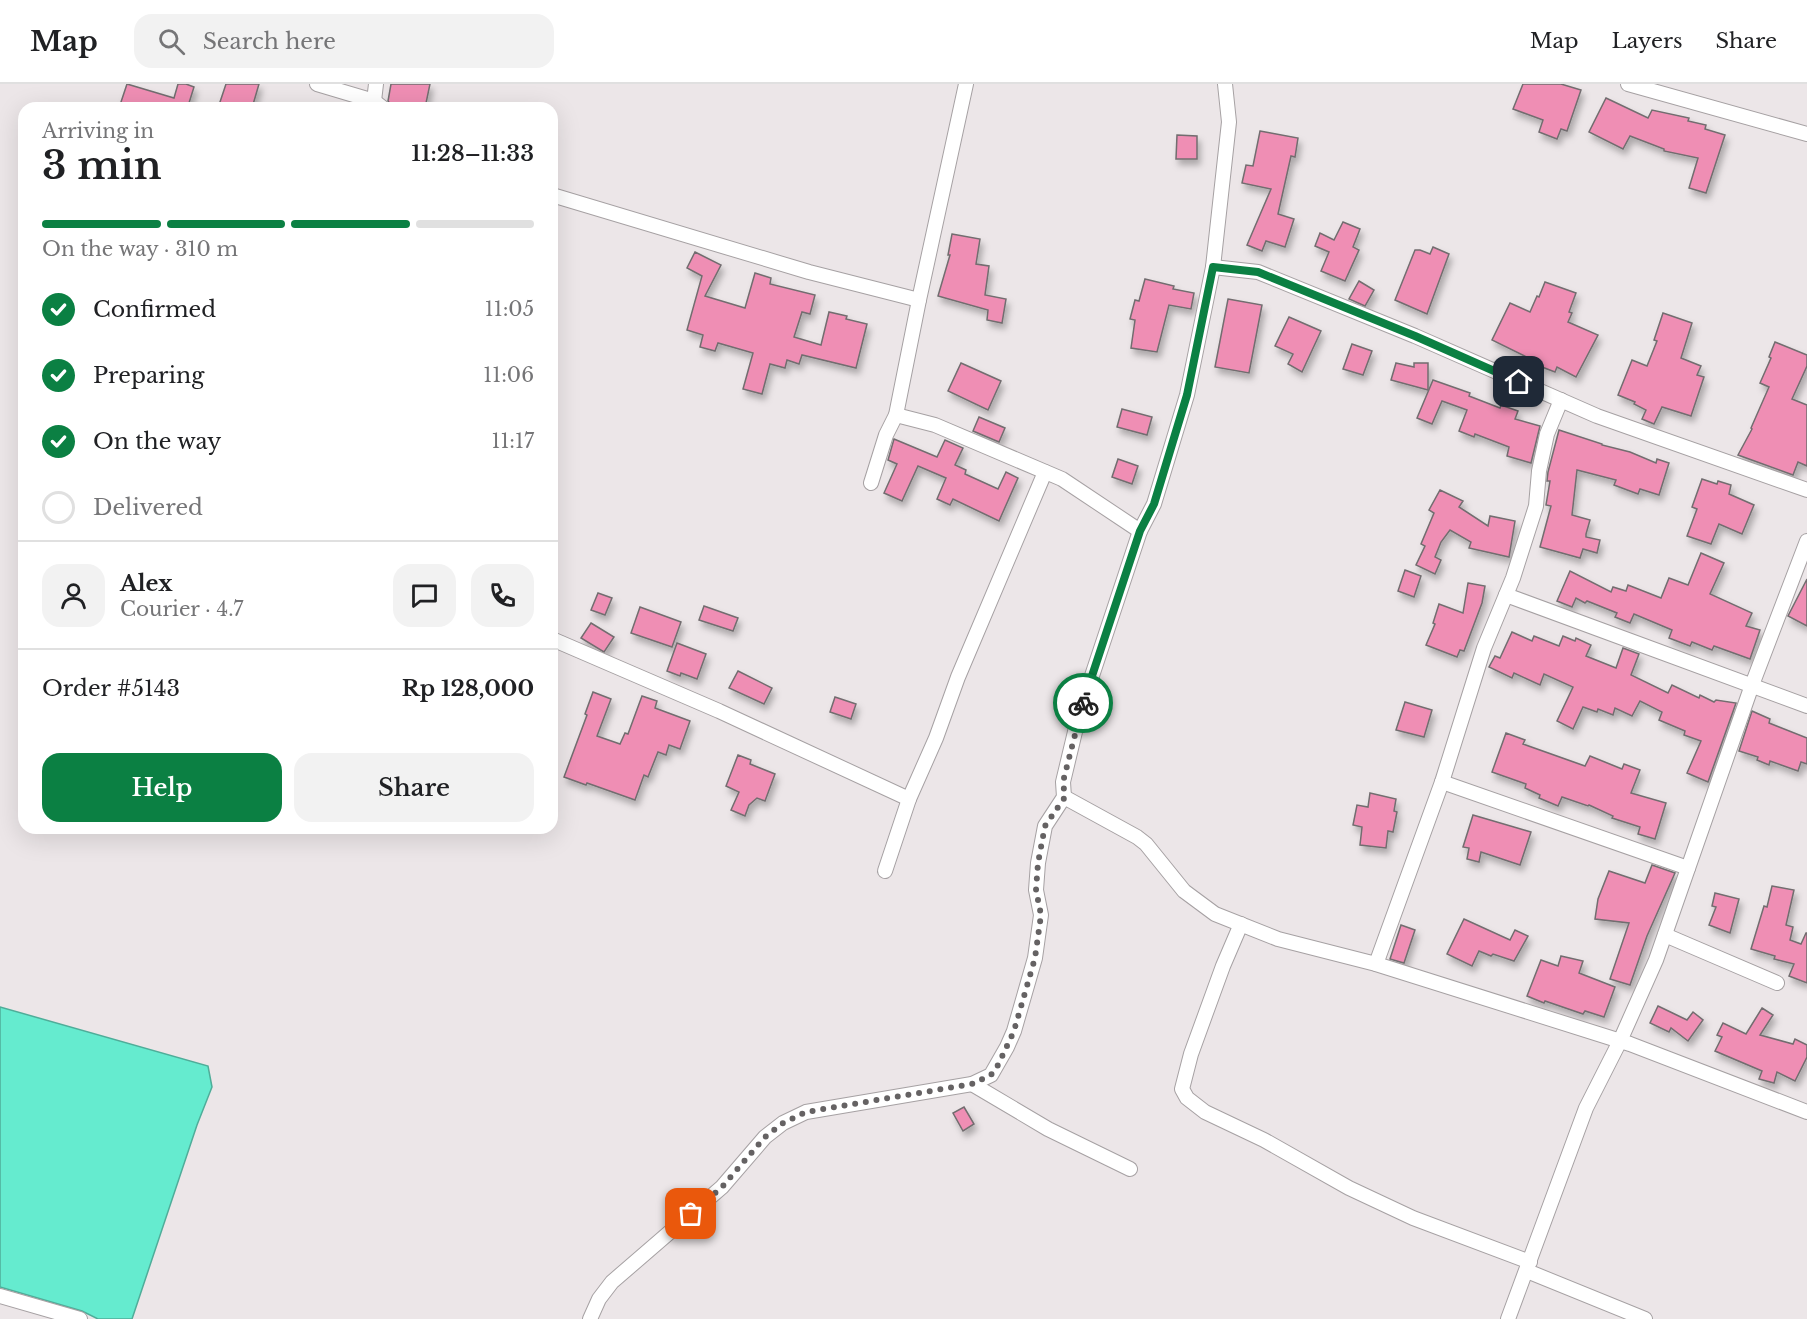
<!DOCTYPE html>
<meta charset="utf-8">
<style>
body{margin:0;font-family:"Libre Baskerville",serif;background:#f2f2f2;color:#202124;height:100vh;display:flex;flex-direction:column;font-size:22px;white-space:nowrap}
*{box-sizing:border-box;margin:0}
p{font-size:20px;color:#757577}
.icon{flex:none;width:33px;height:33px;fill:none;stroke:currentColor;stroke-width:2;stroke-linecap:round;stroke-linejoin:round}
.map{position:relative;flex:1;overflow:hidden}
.drawer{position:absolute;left:18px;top:18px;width:540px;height:732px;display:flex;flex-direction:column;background:#fff;border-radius:18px;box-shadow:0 6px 24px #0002}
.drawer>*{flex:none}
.pin{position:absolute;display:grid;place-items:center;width:51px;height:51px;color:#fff;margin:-26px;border-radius:12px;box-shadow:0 3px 9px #0006}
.courier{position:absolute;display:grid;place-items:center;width:60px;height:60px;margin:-30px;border:4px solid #0b8043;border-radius:50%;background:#fff;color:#222;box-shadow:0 2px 8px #0007}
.overview em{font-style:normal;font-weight:600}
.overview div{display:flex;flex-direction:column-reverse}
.overview{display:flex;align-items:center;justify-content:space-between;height:102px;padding:0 24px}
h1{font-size:39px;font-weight:600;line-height:45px}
.bar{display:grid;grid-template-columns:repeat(4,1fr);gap:9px 6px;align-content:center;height:72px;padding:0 24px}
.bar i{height:8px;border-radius:4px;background:#e0e0e0}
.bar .current{background:#0b8043}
.bar p{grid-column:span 4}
.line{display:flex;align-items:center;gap:15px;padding:0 24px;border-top:2px solid #e0e0e0}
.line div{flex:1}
.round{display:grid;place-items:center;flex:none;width:63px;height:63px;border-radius:18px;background:#f2f2f2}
ol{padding:0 24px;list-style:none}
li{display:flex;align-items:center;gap:18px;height:66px}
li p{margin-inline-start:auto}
li .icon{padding:6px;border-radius:50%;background:#0b8043;color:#fff;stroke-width:4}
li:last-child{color:#757577}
li i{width:33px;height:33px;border:3px solid #e0e0e0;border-radius:50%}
.primary-button{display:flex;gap:12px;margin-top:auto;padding:12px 24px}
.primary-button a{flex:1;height:69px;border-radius:18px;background:#0b8043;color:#fff;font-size:24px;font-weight:600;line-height:69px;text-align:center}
.primary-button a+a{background:#f2f2f2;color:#202124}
header{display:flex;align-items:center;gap:36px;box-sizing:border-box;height:84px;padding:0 30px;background:#fff;border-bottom:2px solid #e0e0e0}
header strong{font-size:28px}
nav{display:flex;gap:33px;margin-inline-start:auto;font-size:21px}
.search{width:420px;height:54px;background:#f2f2f2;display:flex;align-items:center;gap:15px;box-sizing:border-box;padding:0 21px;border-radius:18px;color:#757577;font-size:22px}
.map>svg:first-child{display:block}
</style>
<header>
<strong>Map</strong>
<div class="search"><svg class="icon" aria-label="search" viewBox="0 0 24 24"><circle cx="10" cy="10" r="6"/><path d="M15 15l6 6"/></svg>Search here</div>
<nav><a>Map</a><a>Layers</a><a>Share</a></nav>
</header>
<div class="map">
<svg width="1807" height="1235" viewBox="0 0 1807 1235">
<defs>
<filter id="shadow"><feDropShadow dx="3" dy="5.5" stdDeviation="3" flood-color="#0004"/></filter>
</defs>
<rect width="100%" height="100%" fill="#ece6e8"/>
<path fill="#65ebcf" stroke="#4fad99" stroke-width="1.5" d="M0,923l208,59 4,21 -15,38 -65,194h-34l-16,-8 -82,-24z"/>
<g fill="#ef8eb4" stroke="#726d6f" stroke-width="1.5" filter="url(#shadow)">
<path d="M127,0l47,14 4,-14h8l8,3 -5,16 7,2v3h-77z"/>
<path d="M226,0h33l-7,24 -19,-4 -2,4h-13z"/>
<path d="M391,0h39l-5,24 -16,-2 -1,2 -17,-3 -3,-4z"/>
<path d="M1523,0h38l20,6 -14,41 -6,-2 -4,10 -18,-7 4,-12 -30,-11z"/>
<path d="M1606,14l42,20 4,-8 37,8 -1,3 18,4 -1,4 20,6 -19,58 -17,-5 9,-30 -34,-7v-2l-34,-13 -7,13 -34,-17z"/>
<path d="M1260,47l38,7 -3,19 -4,-1 -13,58 16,5 -9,28 -19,-6 -4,10 -15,-6 24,-56 -29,-6 4,-18 7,1z"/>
<path d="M1177,51l20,1v23h-21z"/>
<path d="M1343,138l17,7 -7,18 6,3 -14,31 -24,-10 8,-19 -14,-6 5,-13 14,7z"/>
<path d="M952,150l28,5 -4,25 13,2 -4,29 21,4 -4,24 -15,-3 1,-10 -50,-14 12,-41h-2z"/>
<path d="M1433,163l16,7 -22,60 -32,-14 20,-50h5l10,4z"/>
<path d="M695,168l26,13 -16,31 40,12 10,-35 16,5 -1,6 45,11 -5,19 -8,-2 -8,25 27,8 8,-33 18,4 -1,3 21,5 -11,44 -54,-13 -3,9 -12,-4 -2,8 -15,-4 -8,30 -19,-5 10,-36 -35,-10 -3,8 -15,-4 3,-12 -16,-5 15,-54 -15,-8z"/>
<path d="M1145,195l29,7 -1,3 21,4 -3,16 -22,-4 -12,47 -26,-4 4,-28 -5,-1 5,-19 4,1z"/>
<path d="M1359,197l15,9 -9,16 -16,-7z"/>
<path d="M1545,198l31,11 -7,19 3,1 -4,9 30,13 -22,42 -19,-10 -2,5 -13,-5 1,-2 -51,-25 18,-37 20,9 7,-16 2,1z"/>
<path d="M1228,215l34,6 -13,68 -34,-6z"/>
<path d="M1663,229l29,10 -11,35 20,8 -4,9 7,2 -13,39 -29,-9 -8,17 -12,-5 4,-9 -12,-6 1,-2 -17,-7 14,-35 15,6 10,-25 -3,-1z"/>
<path d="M1289,233l32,14 -19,41 -14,-8 5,-10 -18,-8z"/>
<path d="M1775,258l32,13v11l-15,33 15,6v61l-9,-4 -5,13 -55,-20 14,-26 -1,-1 18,-41 -9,-4 11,-25 -2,-1z"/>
<path d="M1352,260l20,7 -9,24 -20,-6z"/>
<path d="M961,279l40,18 -13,29 -40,-19z"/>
<path d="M1396,279l18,4v-4h14v27l-37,-10z"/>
<path d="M1433,296l37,13 -1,3 31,12 1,-3 17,6 -3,8 25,7 -9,37 -24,-7 2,-9 -34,-13 -1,3 -15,-6 8,-21 -25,-9 -10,23 -15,-6z"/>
<path d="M1122,325l30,8 -5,18 -30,-8z"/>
<path d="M979,333l26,11 -6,14 -26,-11z"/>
<path d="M1559,346l43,14v1l28,7 26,11 1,-4 12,4 -10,32 -19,-6 -2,5 -24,-9 2,-5 -39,-10 -5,45 18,5 -4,14v3l14,3 -3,13 -14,-4 -3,9 -40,-11 11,-41 -5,-1 4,-24h-3l1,-9z"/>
<path d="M894,355l43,18 8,-17 18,8 -8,17 11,5 -1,4 33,15 8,-17 12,6 -19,43 -46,-22 -3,6 -13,-6 9,-21 -28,-12 -16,35 -18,-8 13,-29 -9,-4z"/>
<path d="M1118,375l20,7 -6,18 -20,-7z"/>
<path d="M1702,395l15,5 1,-3 13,4 -2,9 25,11 -12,29 -23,-10 -8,20 -24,-8 10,-27 -5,-2z"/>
<path d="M1440,406l23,11 -4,6 29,19 2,-10 25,5 -6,36 -40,-9 2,-6 -21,-12 -9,12 -6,15 6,3 -6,14 -19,-9 9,-19 -4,-2 13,-31 -5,-3z"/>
<path d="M1701,469l23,10 -14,31 42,19 -6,13 14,4 -10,29 -36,-13 -2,4 -20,-8 -2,4 -21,-8 3,-8 -38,-16 -4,9 -15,-6 2,-4 -30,-12 -2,2 -9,-5 -4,9 -15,-6 13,-30 41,21 2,-5 13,4 2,-6 33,13 8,-20 19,7z"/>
<path d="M1405,486l16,6 -7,21 -16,-6z"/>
<path d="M1807,495v47l-19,-10z"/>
<path d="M1468,499l17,3 -3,17 -18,48 -4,-1 -3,7 -31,-12 9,-21 -2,-1 6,-19 24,9z"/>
<path d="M598,509l14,5 -7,17 -14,-5z"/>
<path d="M704,522l34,12 -5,13 -34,-11z"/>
<path d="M640,523l41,15 -9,25 -41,-14z"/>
<path d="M591,539l23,14 -10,15 -23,-14z"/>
<path d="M1512,548l20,9 2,-5 25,10 4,-10 12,5 1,-3 15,7 -5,11 30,12 7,-20 16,6 -8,21 37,18 4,-8 27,13 1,-3 14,7 2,-2 20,3 -28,79 -21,-9 14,-32 -17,-6 1,-4 -26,-11 3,-8 -22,-11 -8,15 -17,-8 -2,7 -15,-6 -1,3 -14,-5 -10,22 -16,-8 16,-34 -29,-13 -4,11 -26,-12 -2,5 -23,-11 6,-11 5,2z"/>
<path d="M677,559l29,11 -9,25 -16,-6 -1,3 -13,-5z"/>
<path d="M738,587l34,17 -8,16 -35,-16z"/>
<path d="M593,608l18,7 -14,37 23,8 5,-11 3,1 14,-38 15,5 -2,7 35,13 -10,28 -11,-4 -3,10 -8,-3 -10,25 -4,-2 -9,25 -48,-17 -1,2 -22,-8 23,-62 -2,-1z"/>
<path d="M835,613l21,7 -5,15 -21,-7z"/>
<path d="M1405,618l27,8 -8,27 -28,-7z"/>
<path d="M1752,627l18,8 -1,4 38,15v26l-6,-2 -3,9 -28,-10 -1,4 -12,-5 1,-3 -19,-6z"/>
<path d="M1506,649l19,7 -2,4 62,22 5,-10 32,13 2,-5 16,6 -9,23 35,10 -11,36 -17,-5 2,-7 -28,-9 1,-2 -24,-11 -1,1 -26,-9 -4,9 -19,-8 1,-3 -15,-7 1,-4 -34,-12z"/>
<path d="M738,671l13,5 -1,4 25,10 -10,27 -8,-3 -8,7 -4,11 -14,-6 8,-18 -13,-6z"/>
<path d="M1370,709l26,6 -2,12 3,1 -4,20 -5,-1 -2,17 -26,-3 2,-18 -9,-2 4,-20 11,2z"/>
<path d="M1473,731l58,17 -11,33 -39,-13 -2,10 -12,-3 2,-11 -6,-1z"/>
<path d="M1652,781l23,8 -28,63 -17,49 -20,-6 19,-56 -34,-4 3,-20 11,-28 36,12z"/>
<path d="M1772,802l22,4 -8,35 7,2 -3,13 11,4 5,-11h1v50l-18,-7 5,-12 -20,-5 1,-3 -24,-7 13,-43 3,1z"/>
<path d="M1715,809l24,6 -9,34 -21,-8 7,-18 -4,-1z"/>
<path d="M1464,835l46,21 5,-10 13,6 -14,25 -21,-7 -2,2 -12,-5 -7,15 -25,-12z"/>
<path d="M1401,841l14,5 -11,33 -14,-4z"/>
<path d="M1561,872l22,5 -4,12 36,14 -11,30 -19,-6 -2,3 -38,-13 -1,2 -17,-7 14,-36 17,6z"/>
<path d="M1658,922l29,14 6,-8 10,8 -15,21 -17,-13 -2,4 -19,-9z"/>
<path d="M1762,924l11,7 -13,20 33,9 2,-5 12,6v12l-12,24 -18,-9 -3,11 -15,-4 3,-8 -47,-20 7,-14 -5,-2 6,-12 23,11z"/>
<path d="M964,1023l10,17 -11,7 -10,-18z"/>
</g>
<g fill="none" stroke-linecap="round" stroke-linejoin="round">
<g stroke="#a6a1a3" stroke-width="16">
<g id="street">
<path d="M317,0l57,17 9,7"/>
<path d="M1628,0l179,50"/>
<path d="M371,24l3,-7 2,-17"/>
<path d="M552,111l257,77 110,28"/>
<path d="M1213,183l45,5 157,64 182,80 210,74"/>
<path d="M896,331l39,10 127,54 78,52 14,-27 33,-109 26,-128 16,-145 -4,-38"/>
<path d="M871,399l15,-48 10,-20 23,-115 47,-216"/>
<path d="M1506,511l301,111"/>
<path d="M552,555l167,72 190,88 27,-61 22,-61 87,-205"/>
<path d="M1442,698l246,86"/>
<path d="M1064,713l73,40 9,7 38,47 31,23 63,25 98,25 254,80 177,68"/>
<path d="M885,787l24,-72"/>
<path d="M1241,840l-18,42 -32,88 -9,35 5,9 18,14 59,28 85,48 64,30 117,44"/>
<path d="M1665,851l112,48"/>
<path d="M1376,880l66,-182 42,-134 29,-70 23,-72 3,-35 8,-37 14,-34"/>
<path d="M972,1000l76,45 82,40"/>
<path d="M1527,1187l118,48"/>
<path d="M0,1212l80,23"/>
<path d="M590,1235l9,-20 13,-17 110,-95 43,-50 18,-14 23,-11 166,-28 19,-9 16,-28 7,-16 21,-73 6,-43 -5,-25 2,-27 7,-37 19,-29 -1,-15 16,-67 61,-184"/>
<path d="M1508,1235l78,-211 34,-67 36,-81 96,-275 55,-144"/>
</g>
</g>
<use href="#street" stroke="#fff" stroke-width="14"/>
</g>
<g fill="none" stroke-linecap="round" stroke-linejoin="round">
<path stroke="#656263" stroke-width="6" stroke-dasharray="0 10.8" d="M691,1130l31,-27 43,-50 18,-14 23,-11 166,-28 19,-9 7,-10 16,-34 21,-73 6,-43 -5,-25 2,-27 7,-37 20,-29 -2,-15 20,-79"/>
<path stroke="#0b8043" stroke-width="8" d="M1083,619l57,-172 14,-27 33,-109 26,-128 45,5 157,64 104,46"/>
</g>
</svg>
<div class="pin" style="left:691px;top:1130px;background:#ea580c"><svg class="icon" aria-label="bag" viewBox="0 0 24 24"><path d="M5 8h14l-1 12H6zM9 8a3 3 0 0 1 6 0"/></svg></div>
<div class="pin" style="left:1519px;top:298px;background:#1f2937"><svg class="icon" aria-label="home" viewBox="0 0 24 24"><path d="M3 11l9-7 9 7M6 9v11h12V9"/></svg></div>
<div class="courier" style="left:1083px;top:619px"><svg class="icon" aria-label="bike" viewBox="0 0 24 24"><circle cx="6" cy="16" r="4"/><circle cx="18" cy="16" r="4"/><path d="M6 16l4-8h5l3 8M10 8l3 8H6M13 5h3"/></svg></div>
<section class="drawer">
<div class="overview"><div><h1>3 min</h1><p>Arriving in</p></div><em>11:28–11:33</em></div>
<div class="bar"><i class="current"></i><i class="current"></i><i class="current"></i><i></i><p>On the way · 310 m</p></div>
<ol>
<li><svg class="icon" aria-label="check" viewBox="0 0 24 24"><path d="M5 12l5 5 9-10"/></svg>Confirmed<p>11:05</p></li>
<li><svg class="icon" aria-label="check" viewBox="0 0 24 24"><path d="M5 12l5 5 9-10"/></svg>Preparing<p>11:06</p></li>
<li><svg class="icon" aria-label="check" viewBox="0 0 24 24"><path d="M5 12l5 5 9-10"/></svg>On the way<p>11:17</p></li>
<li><i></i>Delivered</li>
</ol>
<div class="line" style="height:108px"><a class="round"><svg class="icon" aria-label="person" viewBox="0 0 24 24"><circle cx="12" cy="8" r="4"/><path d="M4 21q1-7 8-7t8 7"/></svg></a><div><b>Alex</b><p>Courier · 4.7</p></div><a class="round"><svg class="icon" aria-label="chat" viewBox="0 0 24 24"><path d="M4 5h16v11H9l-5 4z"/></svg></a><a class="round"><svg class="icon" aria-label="phone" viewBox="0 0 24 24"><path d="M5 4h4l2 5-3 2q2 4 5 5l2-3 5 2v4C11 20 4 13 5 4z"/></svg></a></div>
<div class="line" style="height:78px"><div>Order #5143</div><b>Rp 128,000</b></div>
<div class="primary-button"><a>Help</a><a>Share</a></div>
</section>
</div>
